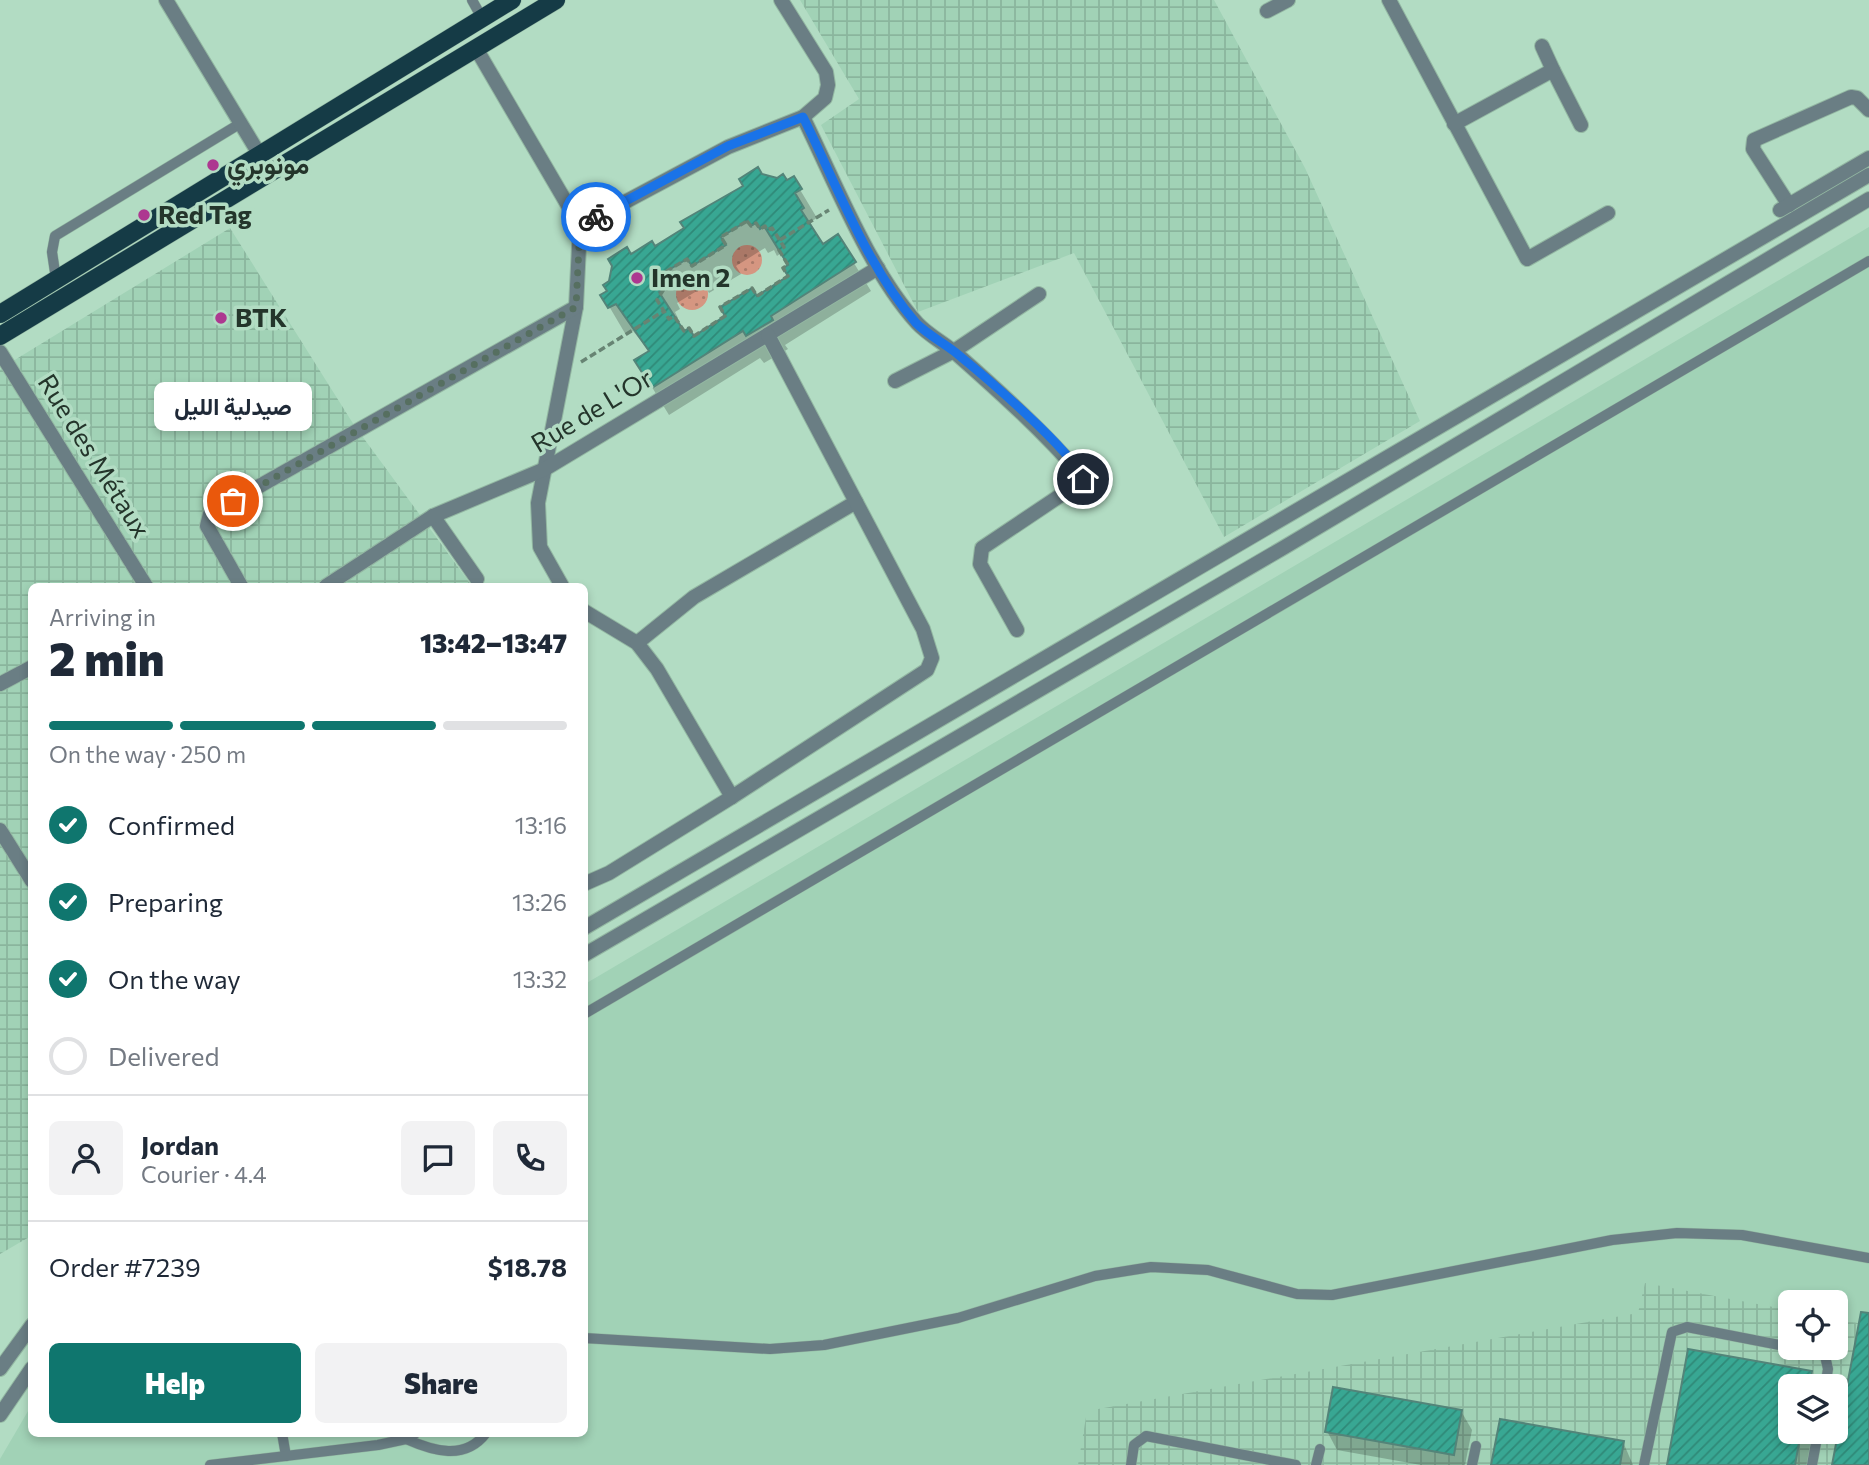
<!DOCTYPE html>
<meta charset="utf-8">
<style>
body{margin:0;font-family:Commissioner,Vazirmatn,sans-serif;background:#f2f2f3;color:#1f2937;height:100vh;display:flex;flex-direction:column;font-size:26px;white-space:nowrap}
*{box-sizing:border-box;margin:0}
p{font-size:23px;color:#747a83}
.icon{flex:none;width:38px;height:38px;fill:none;stroke:currentColor;stroke-width:2;stroke-linecap:round;stroke-linejoin:round}
.map{position:relative;flex:1;overflow:hidden}
.side{position:absolute;left:28px;top:583px;width:560px;height:854px;display:flex;flex-direction:column;background:#fff;border-radius:10px;box-shadow:0 4px 10px #0003}
.side>*{flex:none}
.controls{position:absolute;left:1778px;top:1290px;display:grid;gap:14px}
.controls a{display:grid;place-items:center;width:70px;height:70px;border-radius:10px;background:#fff;box-shadow:0 4px 10px #0003;font-size:35px}
.pin{position:absolute;display:grid;place-items:center;width:60px;height:60px;color:#fff;margin:-30px;border:4px solid #fff;border-radius:50%;box-shadow:0 2px 7px #0007}
.courier{position:absolute;display:grid;place-items:center;width:70px;height:70px;margin:-35px;border:5px solid #1a73e8;border-radius:50%;background:#fff;color:#222;box-shadow:0 2px 9px #0007}
.bubble{position:absolute;height:49px;border-radius:10px;background:#fff;box-shadow:0 4px 10px #0003;font-size:23px;font-weight:800;line-height:49px;text-align:center}
.head em{font-style:normal;font-weight:800}
.head div{display:flex;flex-direction:column-reverse}
.head{display:flex;align-items:center;justify-content:space-between;height:119px;padding:0 21px}
h1{font-size:46px;font-weight:800;line-height:52px}
.bar{display:grid;grid-template-columns:repeat(4,1fr);gap:10px 7px;align-content:center;height:84px;padding:0 21px}
.bar i{height:9px;border-radius:5px;background:#e0e1e3}
.bar .active{background:#0f766e}
.bar p{grid-column:span 4}
.line{display:flex;align-items:center;gap:18px;padding:0 21px;border-top:2px solid #e0e1e3}
.line div{flex:1}
.round{display:grid;place-items:center;flex:none;width:74px;height:74px;border-radius:10px;background:#f2f2f3}
ol{padding:0 21px;list-style:none}
li{display:flex;align-items:center;gap:21px;height:77px}
li p{margin-inline-start:auto}
li .icon{padding:7px;border-radius:50%;background:#0f766e;color:#fff;stroke-width:4}
li:last-child{color:#747a83}
li i{width:38px;height:38px;border:4px solid #e0e1e3;border-radius:50%}
.primary-button{display:flex;gap:14px;margin-top:auto;padding:14px 21px}
.primary-button a{flex:1;height:80px;border-radius:10px;background:#0f766e;color:#fff;font-size:28px;font-weight:800;line-height:80px;text-align:center}
.primary-button a+a{background:#f2f2f3;color:#1f2937}
.map>svg:first-child{display:block}
</style>
<div class="map">
<svg width="1869" height="1465" viewBox="0 0 1869 1465">
<defs>
<pattern id="industrial-grid" width="8" height="8" patternUnits="userSpaceOnUse" patternTransform="scale(1.75)"><rect width="8" height="8" fill="#a1d2b6"/><path d="M0 4h8M4 0v8" fill="none" stroke="#8ab59d"/></pattern>
<pattern id="grass-dots" width="8" height="8" patternUnits="userSpaceOnUse" patternTransform="scale(1.75)"><rect width="8" height="8" fill="#d59681"/><path d="M2 2h.1M6 6h.1" fill="none" stroke="#ad7b6a" stroke-width="1.8" stroke-linecap="round"/></pattern>
<pattern id="building-hatch" width="6" height="6" patternUnits="userSpaceOnUse" patternTransform="scale(1.75)"><rect width="6" height="6" fill="#38a793"/><path d="M-1 1l2-2M0 6l6-6M5 7l2-2" fill="none" stroke="#2f8978"/></pattern>
</defs>
<rect width="100%" height="100%" fill="#b2dcc3"/>
<path fill="#a1d2b6" fill-rule="evenodd" d="M1869,227v1238h-1869v-6l31,-53 1,27h552l1,-449zM1790,1302h46v46h-46zM1790,1386h46v46h-46z"/>
<g fill="url(#industrial-grid)" fill-rule="evenodd">
<path d="M800,0h414l91,168 115,253 -196,116 -150,-284 -156,59 -97,-187 38,-26z"/>
<path d="M230,228l124,197 118,161h-440l-1,650 -31,18v-885z"/>
<path d="M1645,1283l145,27v38h46v-29l33,6v140h-791l9,-54 551,-98zM1790,1386h46v46h-46z"/>
</g>
<g fill="url(#grass-dots)">
<circle cx="747" cy="260" r="15"/>
<circle cx="692" cy="294" r="16"/>
</g>
<g fill="#0003" fill-rule="evenodd">
<path d="M761,176l26,7 6,-5 24,40 -7,4 13,24 15,-9 33,54 -86,54 3,4 -24,14 -4,-5 -91,57 -33,-54 14,-9 -17,-21 -7,4 -23,-39 6,-4 21,-36 24,-8zM765,248l3,5 6,-3 3,6 4,-3 9,13 1,11 -98,61 -10,-5 -8,-13 3,-2 -3,-6 5,-3 -3,-6 28,-17 4,7 32,-19 -5,-8z"/>
<path d="M1689,1351l122,22 7,13h-28v46h24l-6,33h-140z"/>
<path d="M1461,1411l11,19 -7,35h-44l-84,-15 -10,-19z"/>
<path d="M1623,1442l10,23h-140z"/>
</g>
<g fill="url(#building-hatch)" stroke="#538479" stroke-width="2" fill-rule="evenodd">
<path d="M758,167l4,7 15,4 6,-4 4,6 7,-4 8,13 -7,4 9,15 -3,2 22,34 15,-10 18,28 -85,54 2,4 -27,16 -3,-5 -91,57 -18,-28 15,-9 -33,-47 -8,4 -8,-13 7,-4 -4,-6 6,-4 3,-15 -4,-7 19,-12 4,7 21,-13 3,5 29,-18 -4,-6 63,-36 -4,-7zM747,221l4,5 5,-3 4,6 4,-3 24,39 -5,3 5,8 -31,20 -5,-8 -32,19 5,9 -31,20 -5,-8 -5,3 -25,-39 5,-3 -4,-5 5,-4 -3,-6 25,-15 5,7 34,-21 -5,-8z"/>
<path d="M1861,1312l8,1v152h-37z"/>
<path d="M1688,1349l124,22 -3,15h-19v46h11l-6,33h-128z"/>
<path d="M1333,1387l129,23 -8,45 -129,-23z"/>
<path d="M1500,1419l124,22 -4,24h-129z"/>
</g>
<g fill="none" stroke-linecap="round" stroke-linejoin="round">
<g stroke="#93b7a2" stroke-width="11">
<g id="service">
<path d="M472,0l10,18"/>
<path d="M56,279l-4,-27 3,-16 186,-113"/>
<path d="M584,1014l1285,-753"/>
<path d="M584,1338l186,11 54,-4 134,-27 137,-42 56,-9 57,3 89,24 35,1 280,-55 65,-7 65,2 127,23"/>
<path d="M1793,1348l32,8 3,13 -3,17"/>
<path d="M282,1433l4,23"/>
<path d="M406,1439c27,12 59,22 80,-6"/>
<path d="M210,1465l168,-20 28,-6 10,-6"/>
<path d="M1131,1465l3,-20 12,-9 150,29"/>
<path d="M1316,1465l4,-16"/>
<path d="M1472,1465l4,-19"/>
<path d="M1644,1465l28,-133 15,-5 103,20"/>
<path d="M1812,1465l6,-33"/>
</g>
</g>
<g stroke="#93b7a2" stroke-width="16">
<g id="minor">
<path d="M166,0l95,157"/>
<path d="M1389,0l138,259 81,-46"/>
<path d="M1267,11l21,-11"/>
<path d="M1542,46l11,24"/>
<path d="M477,50l103,176 -4,81 -38,196 2,44 22,39"/>
<path d="M803,117c32,65 66,153 114,206 12,13 29,21 42,33 43,38 85,76 123,120v5l-100,67 -2,16 37,66"/>
<path d="M1454,124l99,-54 28,55"/>
<path d="M1789,205l-36,-56 1,-9 97,-43 6,1 12,12"/>
<path d="M1780,210l89,-52"/>
<path d="M580,226l148,-79 75,-30 22,-19 3,-13 -2,-13 -45,-72"/>
<path d="M0,352l146,234"/>
<path d="M895,381l59,-30 85,-57"/>
<path d="M433,516l44,63"/>
<path d="M241,586l-34,-60 3,-12 366,-207"/>
<path d="M326,586l107,-70 112,-47 333,-201"/>
<path d="M584,611l53,32 20,26 75,128"/>
<path d="M637,643l57,-46 162,-95"/>
<path d="M0,684l32,-17"/>
<path d="M0,830l32,51"/>
<path d="M584,884l25,-11 123,-76 195,-127 5,-12 -9,-29 -155,-294"/>
</g>
</g>
<g stroke="#93b7a2" stroke-width="16">
<g id="tertiary">
<path d="M584,928l1285,-753"/>
<path d="M584,955l699,-407 586,-349"/>
<path d="M0,1369l32,-44"/>
<path d="M0,1415l32,-47"/>
</g>
</g>
<g stroke="#93b7a2" stroke-width="19">
<g id="primary">
<path d="M0,314l512,-314"/>
<path d="M0,336l556,-336"/>
</g>
</g>
<g stroke="#678473" stroke-width="3.5" stroke-dasharray="7 3.5" stroke-linecap="butt">
<path d="M747,221l4,5 5,-3 4,6 5,-3 2,4 5,-2 12,19 -5,3 9,15 -5,3 5,8 -31,20 -5,-8 -32,19 5,9 -31,20 -5,-8 -5,3 -10,-15 -5,3 -12,-19 7,-11 -4,-5 5,-4 -3,-6 25,-15 5,7 34,-21 -5,-8z"/>
<path d="M780,240l49,-30"/>
<path d="M581,362l83,-51"/>
</g>
<use href="#service" stroke="#6a7e84" stroke-width="10"/>
<use href="#minor" stroke="#6a7e84" stroke-width="14"/>
<use href="#tertiary" stroke="#6a7e84" stroke-width="14"/>
<use href="#primary" stroke="#153b46" stroke-width="18"/>
</g>
<g fill="none" stroke-linecap="round" stroke-linejoin="round">
<path stroke="#566f60" stroke-width="7" stroke-dasharray="0 12.6" d="M233,501l343,-194 4,-81 16,-9"/>
<path stroke="#1a73e8" stroke-width="9" d="M596,217l132,-71 75,-29c34,68 63,148 113,206 11,11 26,19 39,29 27,22 117,98 128,127"/>
</g>
<g fill="#ad3890" stroke="#b2dcc3" stroke-width="2.5">
<circle cx="213" cy="165" r="7"/>
<circle cx="144" cy="215" r="7"/>
<circle cx="637" cy="278" r="7"/>
<circle cx="221" cy="318" r="7"/>
</g>
<g text-anchor="middle" stroke-width="7" stroke-linejoin="round" paint-order="stroke">
<g font-size="26" font-weight="bold" fill="#24352b" stroke="#b2dcc3" text-anchor="start">
<text x="227" y="174">مونوبري</text>
<text x="158" y="224">Red Tag</text>
<text x="651" y="287">Imen 2</text>
<text x="235" y="327">BTK</text>
</g>
<g font-size="26" fill="#24352b" stroke="#b2dcc3">
<text transform="translate(592 411) rotate(-31)" y="9">Rue de L'Or</text>
<text transform="translate(94 456) rotate(58)" y="9">Rue des Métaux</text>
</g>
</g>
</svg>
<div class="controls">
<a><svg class="icon" aria-label="locate" viewBox="0 0 24 24"><circle cx="12" cy="12" r="6"/><path d="M12 2v4M12 18v4M2 12h4M18 12h4"/></svg></a>
<a><svg class="icon" aria-label="layers" viewBox="0 0 24 24"><path d="M12 4l9 5-9 5-9-5zM3 14l9 5 9-5"/></svg></a>
</div>
<div class="pin" style="left:233px;top:501px;background:#ea580c"><svg class="icon" aria-label="bag" viewBox="0 0 24 24"><path d="M5 8h14l-1 12H6zM9 8a3 3 0 0 1 6 0"/></svg></div>
<div class="pin" style="left:1083px;top:479px;background:#1f2937"><svg class="icon" aria-label="home" viewBox="0 0 24 24"><path d="M3 11l9-7 9 7M6 9v11h12V9"/></svg></div>
<div class="courier" style="left:596px;top:217px"><svg class="icon" aria-label="bike" viewBox="0 0 24 24"><circle cx="6" cy="16" r="4"/><circle cx="18" cy="16" r="4"/><path d="M6 16l4-8h5l3 8M10 8l3 8H6M13 5h3"/></svg></div>
<div class="bubble" style="left:154px;top:382px;width:158px">صيدلية الليل</div>
<section class="side">
<div class="head"><div><h1>2 min</h1><p>Arriving in</p></div><em>13:42–13:47</em></div>
<div class="bar"><i class="active"></i><i class="active"></i><i class="active"></i><i></i><p>On the way · 250 m</p></div>
<ol>
<li><svg class="icon" aria-label="check" viewBox="0 0 24 24"><path d="M5 12l5 5 9-10"/></svg>Confirmed<p>13:16</p></li>
<li><svg class="icon" aria-label="check" viewBox="0 0 24 24"><path d="M5 12l5 5 9-10"/></svg>Preparing<p>13:26</p></li>
<li><svg class="icon" aria-label="check" viewBox="0 0 24 24"><path d="M5 12l5 5 9-10"/></svg>On the way<p>13:32</p></li>
<li><i></i>Delivered</li>
</ol>
<div class="line" style="height:126px"><a class="round"><svg class="icon" aria-label="person" viewBox="0 0 24 24"><circle cx="12" cy="8" r="4"/><path d="M4 21q1-7 8-7t8 7"/></svg></a><div><b>Jordan</b><p>Courier · 4.4</p></div><a class="round"><svg class="icon" aria-label="chat" viewBox="0 0 24 24"><path d="M4 5h16v11H9l-5 4z"/></svg></a><a class="round"><svg class="icon" aria-label="phone" viewBox="0 0 24 24"><path d="M5 4h4l2 5-3 2q2 4 5 5l2-3 5 2v4C11 20 4 13 5 4z"/></svg></a></div>
<div class="line" style="height:91px"><div>Order #7239</div><b>$18.78</b></div>
<div class="primary-button"><a>Help</a><a>Share</a></div>
</section>
</div>
